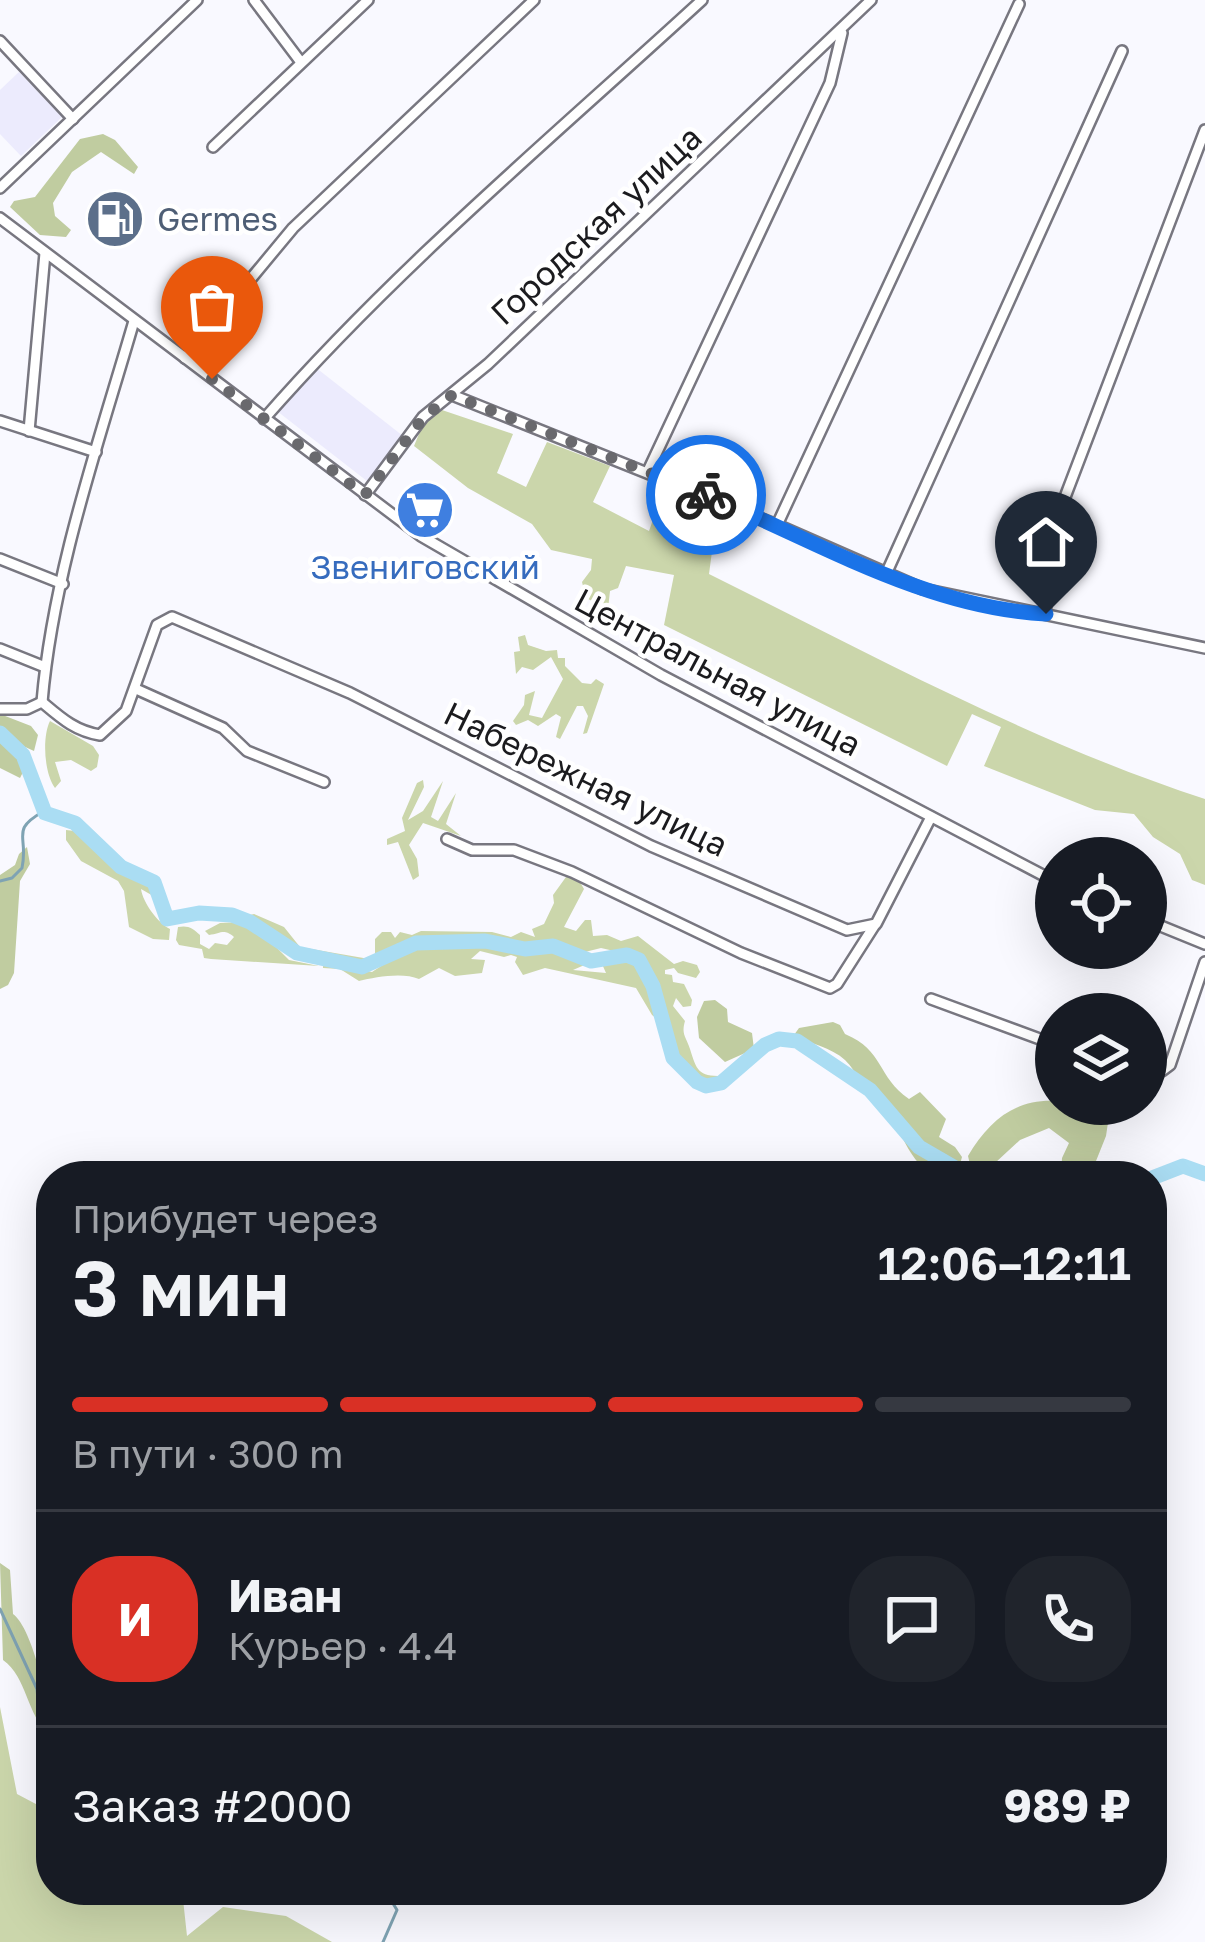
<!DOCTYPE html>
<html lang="ru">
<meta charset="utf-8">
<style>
body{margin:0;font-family:"Golos Text",sans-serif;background:#20242c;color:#f1f3f6;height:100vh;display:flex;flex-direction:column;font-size:45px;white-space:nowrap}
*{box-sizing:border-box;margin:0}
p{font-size:39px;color:#9ea1a6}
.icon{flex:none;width:66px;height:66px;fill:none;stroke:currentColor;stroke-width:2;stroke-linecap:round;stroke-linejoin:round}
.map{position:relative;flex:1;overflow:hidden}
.details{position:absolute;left:36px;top:1161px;width:1131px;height:744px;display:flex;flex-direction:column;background:#171b24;border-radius:48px;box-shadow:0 12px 48px #0002}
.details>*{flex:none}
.buttons{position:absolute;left:1035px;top:837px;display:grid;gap:24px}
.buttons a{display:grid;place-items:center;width:132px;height:132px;border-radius:50%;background:#171b24;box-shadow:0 12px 48px #0002;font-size:60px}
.pin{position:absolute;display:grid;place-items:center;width:102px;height:102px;color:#fff;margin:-123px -51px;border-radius:50% 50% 50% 0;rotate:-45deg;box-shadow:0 0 12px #0007}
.pin .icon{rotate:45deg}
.courier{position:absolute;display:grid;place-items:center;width:120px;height:120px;margin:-60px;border:9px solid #1a73e8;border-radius:50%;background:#fff;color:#222;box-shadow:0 3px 15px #0007}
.headline em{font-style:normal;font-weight:600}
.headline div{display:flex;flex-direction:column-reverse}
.headline{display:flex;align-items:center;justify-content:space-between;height:204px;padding:0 36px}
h1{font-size:78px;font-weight:600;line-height:90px}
.bar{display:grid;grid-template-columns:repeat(4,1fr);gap:18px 12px;align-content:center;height:144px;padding:0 36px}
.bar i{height:15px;border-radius:9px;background:#363941}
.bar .selected{background:#d93025}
.bar p{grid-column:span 4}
.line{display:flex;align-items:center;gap:30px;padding:0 36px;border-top:3px solid #363941}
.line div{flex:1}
.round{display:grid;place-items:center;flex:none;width:126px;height:126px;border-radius:48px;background:#20242c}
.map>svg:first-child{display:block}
</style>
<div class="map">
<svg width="1205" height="1942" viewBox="0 0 1205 1942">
<rect width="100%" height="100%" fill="#f9f9ff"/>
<g fill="#ecebfd">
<path d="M19,72l43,45 -41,39 -21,-22v-44z"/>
<path d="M315,367l88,69 -36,45 -90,-70z"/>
</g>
<g fill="#cbd6ab">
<path d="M439,409l74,25 -16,39 29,14 21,-45 63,24 -17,36 56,29 14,-40 54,23 -8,60c162,80 324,169 496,225v86l-13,-5 -12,-26 -27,-17 -19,-23 -39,-4 -111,-44 17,-39 -29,-13 -25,52 -283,-141 10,-50 -48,-9 -8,22 -8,3 -2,18 -22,-11 -4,-16 9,-12 1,-11 -41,-9 -19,-26 -64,-36 -54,-42 7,-17z"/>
<path d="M525,635l3,10 18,6 11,-1 1,8h7v8l17,17 9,1 5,-5 8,5 -17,49 -4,1 5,-18 -5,-10h-6l-17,33 -4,-2 5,-20 -5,-3 -18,12 -10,-6 -12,5 -3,-4 11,-16 1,-10 10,-4 -6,24 13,3 21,-39 -12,-22 -18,13 -11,-3 -6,7 -2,-22 6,-1 -2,-14z"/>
<path d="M50,721l43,25 6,9 -2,12 -6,4 -20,-11 -16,2 6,19 -6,7c-11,-15 -13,-51 -5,-67z"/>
<path d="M423,780l1,7 -16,33 15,-9 20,-30 -12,36 7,4 18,-28 -10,31 15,12 -38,-13 -14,22 8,14 2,17 -6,4 -15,-38 -11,3v-6l18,-8 -3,-13 15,-35z"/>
<path d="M66,830l9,1 53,44 27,12v10l-14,-8c2,14 17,34 29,40l-1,11 -16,-1 -24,-12 -5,-36 -6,-10 -37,-20 -15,-21z"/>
<path d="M566,877h11l7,12 -20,38 12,4 9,-11h6l2,16 14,-1 14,6 17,-5 36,28 9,-3 14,4 3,7 -4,6 -18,-5 -4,-5 -9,2v4l7,1 1,7 11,2 8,16 -1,6 -8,1 -7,-9 -3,8 12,15c-4,14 1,15 5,28 7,22 8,27 32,27l-3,6 -17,1c-24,-20 -47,-69 -43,-97l-8,-4 -4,-17 -17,-14 -7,2 -22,-5 -16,4 -24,-9 -40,4 -38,-7 -67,-1 -19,5 -16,17 -17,4 -71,-17 -13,-12 -34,-20 8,-2 30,13 16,20 75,13v-21l7,-7h9l4,6 5,-6 12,3 9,-4 71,1 19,5 10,-5 14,5 -3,-8 12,-5 10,-21 -1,-8z"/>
<path d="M240,922l19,8 30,30 30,6 -108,-7 -7,-1 -2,-9 -23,-4 -3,-5 2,-13c10,-2 15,1 22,8v9l9,5 6,-6 12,2 7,-8c-11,-9 -13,-3 -25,-2l-4,-4 15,-8z"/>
<path d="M436,945c50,-1 106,-2 153,18l-16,7 33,3 -4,-9 28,-4 16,18 14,43 -8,-6 -16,-27 -91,-20 -22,7 -8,-13 2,-5 -6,-2 -7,2 -24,-6 -9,8 14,1 -3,13 -27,3 -16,-8 -20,11c-16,-7 -44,-2 -60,2l-19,-12 -17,-1v-4l49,8 38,-25z"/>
<path d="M0,1707l17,87 34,18v78h131l5,46 36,-29 63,9 46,26h-332z"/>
</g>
<g fill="#c0cca0">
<path d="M103,134l12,6 23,27 -4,7 -33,-22 -29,20 -19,31 2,13 16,14 -5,7 -26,-2 -30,-28 4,-6 21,-4 45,-58z"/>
<path d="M0,714l31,12 7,9 -4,16 -11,-5 -4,3 6,19 -5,10 -20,-10z"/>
<path d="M27,847l3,17 -10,17 -6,92 -6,12 -8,4v-114l15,-10 4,-11z"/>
<path d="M715,1000l12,9 1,13 24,11 2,16 -29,13 -26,-24 -2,-21 7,-16z"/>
<path d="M833,1022l7,3 5,9c39,16 32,43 64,65l11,-7 26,27 -7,18 16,10 7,10 -5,18c-34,1 -42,-13 -56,-40 -8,-14 -20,-24 -31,-36 -10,-11 -12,-27 -25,-39 -14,-13 -35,-16 -51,-25l5,-7z"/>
<path d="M1056,1101v3h41l13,5 -4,27 -16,40h-29l1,-18 7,-15 -20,-15 -29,12 -25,23 29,13 -52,-3 -4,-17c21,-35 46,-57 88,-55z"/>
<path d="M0,1563l10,7 3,44c20,14 38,97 38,123 -26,-24 -23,-59 -48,-77z"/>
</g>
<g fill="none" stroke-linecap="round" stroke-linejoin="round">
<g stroke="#7fa3b3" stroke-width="3">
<path d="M0,881l12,-3 10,-10c7,-33 -13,-37 22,-57"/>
<path d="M0,1609l37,80 3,30 11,14"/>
<path d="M318,1890l71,7 8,13 -14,32"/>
</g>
<g stroke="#aaddf3" stroke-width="15">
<path d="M0,733l23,22 22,58 30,10 46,44 33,15 13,37 32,-6 33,2 18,7 47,31 65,14 54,-24 69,-2 40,8 28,-3 38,15 36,-6 12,5 14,26 20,72 24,24 9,4 15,-3 44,-38 14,-6 18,2 73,49 49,57 50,29"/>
<path d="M1152,1178l31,-12 22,8"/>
</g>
<g stroke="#787780" stroke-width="14">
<g id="minor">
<path d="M254,0l46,61"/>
<path d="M0,41l73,78"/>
<path d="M213,147l155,-147"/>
<path d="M0,188l197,-188"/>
<path d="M0,218l421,318 240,139 395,207"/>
<path d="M185,358l108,-130 241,-228"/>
<path d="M452,395l325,130 146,64 282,59"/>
<path d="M264,419c133,-152 290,-283 438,-419"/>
<path d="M0,421l96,31"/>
<path d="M29,431l16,-178"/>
<path d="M648,471l182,-388 12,-50"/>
<path d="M365,495l58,-78 65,-53 383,-364"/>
<path d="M777,525l242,-521"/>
<path d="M0,559l63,25"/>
<path d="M886,574l236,-523"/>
<path d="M1045,614l9,-88 151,-396"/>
<path d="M0,649l45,18"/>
<path d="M136,689l87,39 24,23 77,31"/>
<path d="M42,702c19,16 33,29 58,33l26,-24 31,-86 15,-8 178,76 301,153 196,84 29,-6 55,-107"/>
<path d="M42,702c11,-129 56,-257 92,-381"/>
<path d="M0,709h27l15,-7"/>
<path d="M447,839l25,11h42l58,22 169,81 89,35 7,-4 37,-58"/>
<path d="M1146,920l59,24"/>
<path d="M931,999l125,46"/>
<path d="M1146,1070l16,1 8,-6 35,-103"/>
</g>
</g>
<use href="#minor" stroke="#fff" stroke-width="9"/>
</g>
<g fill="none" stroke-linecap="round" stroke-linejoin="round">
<path stroke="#69696d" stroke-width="12" stroke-dasharray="0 21.6" d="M212,379l153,116 58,-77 29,-23 254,100"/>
<path stroke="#1a73e8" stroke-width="15" d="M706,495c109,45 219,113 340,119"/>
</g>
<defs>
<g id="fuel-disc" transform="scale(3)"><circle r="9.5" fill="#5c6f8a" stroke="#fff"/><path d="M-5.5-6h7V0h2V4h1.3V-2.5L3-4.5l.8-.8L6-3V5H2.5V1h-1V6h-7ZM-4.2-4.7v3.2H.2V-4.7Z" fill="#fff"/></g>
<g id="supermarket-disc" transform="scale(3)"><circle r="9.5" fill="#3f7fe0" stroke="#fff"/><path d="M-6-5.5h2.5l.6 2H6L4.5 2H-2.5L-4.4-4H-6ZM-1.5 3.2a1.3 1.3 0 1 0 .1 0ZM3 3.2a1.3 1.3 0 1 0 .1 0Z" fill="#fff"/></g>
</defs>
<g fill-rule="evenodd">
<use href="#fuel-disc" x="115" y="219"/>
<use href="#supermarket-disc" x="425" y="510"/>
</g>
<g text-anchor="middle" stroke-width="9" stroke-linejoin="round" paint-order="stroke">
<g font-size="33" fill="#4e5e75" stroke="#fff" text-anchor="start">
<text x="157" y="231">Germes</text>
</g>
<g font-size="33" fill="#1b1b1e" stroke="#fff">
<text transform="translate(596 225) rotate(-43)" y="12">Городская улица</text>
<text transform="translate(718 672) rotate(28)" y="12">Центральная улица</text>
<text transform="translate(586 779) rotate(26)" y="12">Набережная улица</text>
</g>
<g font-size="33" fill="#366cbe" stroke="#fff">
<text x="425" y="579">Звениговский</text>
</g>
</g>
</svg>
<div class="buttons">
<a><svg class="icon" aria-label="locate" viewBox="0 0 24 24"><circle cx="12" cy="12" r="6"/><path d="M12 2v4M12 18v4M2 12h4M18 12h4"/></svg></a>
<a><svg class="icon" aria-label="layers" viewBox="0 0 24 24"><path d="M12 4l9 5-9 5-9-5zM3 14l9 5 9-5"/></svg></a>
</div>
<div class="pin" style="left:212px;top:379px;background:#ea580c"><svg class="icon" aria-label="bag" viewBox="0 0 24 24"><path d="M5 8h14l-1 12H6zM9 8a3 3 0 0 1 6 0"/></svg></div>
<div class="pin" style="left:1046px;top:614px;background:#1f2937"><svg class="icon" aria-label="home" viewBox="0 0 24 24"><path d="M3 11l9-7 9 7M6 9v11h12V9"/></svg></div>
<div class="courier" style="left:706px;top:495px"><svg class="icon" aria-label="bike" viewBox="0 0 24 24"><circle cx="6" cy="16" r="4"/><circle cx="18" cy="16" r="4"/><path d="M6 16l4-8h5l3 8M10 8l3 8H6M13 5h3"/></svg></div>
<section class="details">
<div class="headline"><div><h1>3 мин</h1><p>Прибудет через</p></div><em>12:06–12:11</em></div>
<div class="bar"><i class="selected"></i><i class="selected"></i><i class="selected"></i><i></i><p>В пути · 300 m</p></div>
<div class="line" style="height:216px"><b class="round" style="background:#d93025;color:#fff">И</b><div><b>Иван</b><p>Курьер · 4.4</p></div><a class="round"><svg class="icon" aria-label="chat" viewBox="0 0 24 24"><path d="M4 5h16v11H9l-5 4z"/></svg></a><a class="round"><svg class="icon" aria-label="phone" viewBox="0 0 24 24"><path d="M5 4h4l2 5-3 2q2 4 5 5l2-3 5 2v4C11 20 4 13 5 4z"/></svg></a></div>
<div class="line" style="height:156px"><div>Заказ #2000</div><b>989 ₽</b></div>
</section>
</div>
